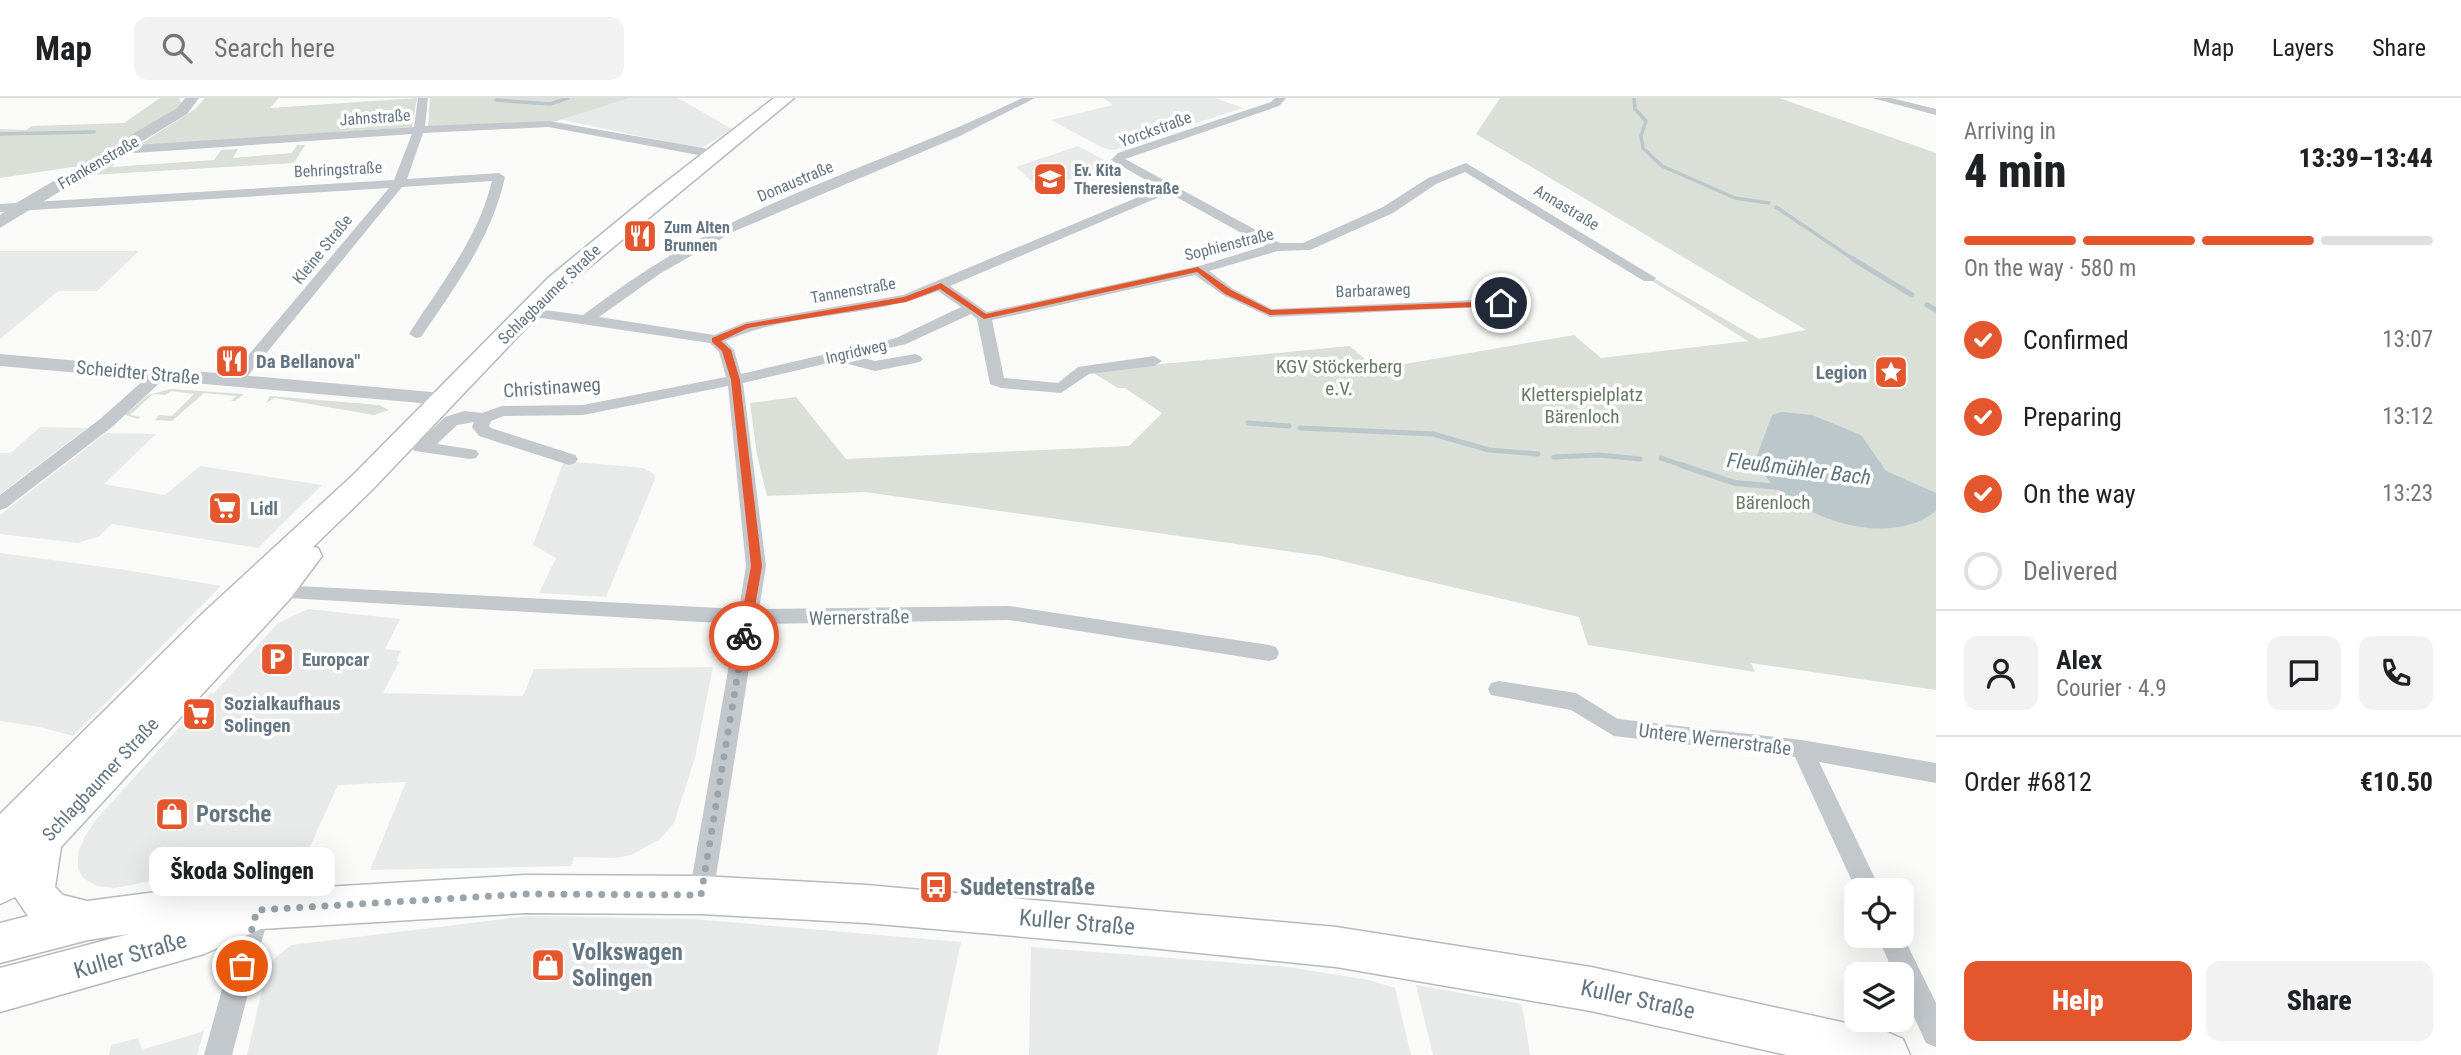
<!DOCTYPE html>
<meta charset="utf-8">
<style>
body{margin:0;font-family:"Roboto Condensed",sans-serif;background:#f2f2f2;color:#202124;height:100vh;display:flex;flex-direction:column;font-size:26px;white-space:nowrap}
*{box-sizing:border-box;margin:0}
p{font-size:23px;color:#757577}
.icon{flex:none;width:38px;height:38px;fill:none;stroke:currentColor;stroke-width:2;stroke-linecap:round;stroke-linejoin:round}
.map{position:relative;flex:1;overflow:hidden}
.drawer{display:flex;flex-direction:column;background:#fff;width:525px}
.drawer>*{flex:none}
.tools{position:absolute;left:1844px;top:780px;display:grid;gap:14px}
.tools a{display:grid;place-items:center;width:70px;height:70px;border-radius:14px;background:#fff;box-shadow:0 7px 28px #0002;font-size:35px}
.pin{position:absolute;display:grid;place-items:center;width:60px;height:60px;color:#fff;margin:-30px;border:4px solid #fff;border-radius:50%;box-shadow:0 2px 7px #0007}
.courier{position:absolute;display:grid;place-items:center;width:70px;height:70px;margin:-35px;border:5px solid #e4572e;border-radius:50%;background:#fff;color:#222;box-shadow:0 2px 9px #0007}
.bubble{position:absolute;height:49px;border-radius:14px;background:#fff;box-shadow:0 7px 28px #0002;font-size:23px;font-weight:800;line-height:49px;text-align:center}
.head em{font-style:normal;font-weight:800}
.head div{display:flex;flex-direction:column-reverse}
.head{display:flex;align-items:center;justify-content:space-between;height:119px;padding:0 28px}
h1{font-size:46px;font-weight:800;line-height:52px}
.bar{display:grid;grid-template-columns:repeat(4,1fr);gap:10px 7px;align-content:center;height:84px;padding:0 28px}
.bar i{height:9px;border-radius:5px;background:#e0e0e0}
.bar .selected{background:#e4572e}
.bar p{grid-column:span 4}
.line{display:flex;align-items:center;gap:18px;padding:0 28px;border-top:2px solid #e0e0e0}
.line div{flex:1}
.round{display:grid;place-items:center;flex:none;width:74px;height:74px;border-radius:14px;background:#f2f2f2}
ol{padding:0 28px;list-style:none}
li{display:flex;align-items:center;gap:21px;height:77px}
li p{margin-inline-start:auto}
li .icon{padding:7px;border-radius:50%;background:#e4572e;color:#fff;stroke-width:4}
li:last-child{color:#757577}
li i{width:38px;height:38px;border:4px solid #e0e0e0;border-radius:50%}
.button{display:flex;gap:14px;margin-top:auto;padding:14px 28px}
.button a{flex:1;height:80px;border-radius:14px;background:#e4572e;color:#fff;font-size:28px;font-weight:800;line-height:80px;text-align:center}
.button a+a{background:#f2f2f2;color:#202124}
header{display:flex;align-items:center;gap:42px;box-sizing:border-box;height:98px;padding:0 35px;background:#fff;border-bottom:2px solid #e0e0e0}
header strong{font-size:33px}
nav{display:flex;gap:38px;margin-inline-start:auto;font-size:24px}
.search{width:490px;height:63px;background:#f2f2f2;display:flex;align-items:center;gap:18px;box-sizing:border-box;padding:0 24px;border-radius:14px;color:#757577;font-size:26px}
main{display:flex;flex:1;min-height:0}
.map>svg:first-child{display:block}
</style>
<header>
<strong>Map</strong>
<div class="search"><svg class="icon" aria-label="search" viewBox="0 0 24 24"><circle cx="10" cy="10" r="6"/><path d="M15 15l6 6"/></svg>Search here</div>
<nav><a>Map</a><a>Layers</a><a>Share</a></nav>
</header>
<main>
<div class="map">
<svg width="1936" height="957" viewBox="0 0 1936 957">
<rect width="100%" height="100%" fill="#fafaf8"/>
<g fill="#e8e9e9">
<path d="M629,0h49l54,31 -32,20 -141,-30z"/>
<path d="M1103,0h112l28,10 -129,42 -11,-2 -52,-28 62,-15z"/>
<path d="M1078,48l32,17 -68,28 -26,-24z"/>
<path d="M0,153h139l-42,40h-39l-58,48z"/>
<path d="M40,329l47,1 -87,66v-41h11z"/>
<path d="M106,335l50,1 -52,50 61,11 35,-29 122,19 -64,63 -146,-24 -13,12 -21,7 -78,-9v-19z"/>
<path d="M564,363l79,7 11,6 1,5 -49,118 -67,-4 17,-35 -23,-13z"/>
<path d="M0,455l126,17 95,16 -148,150 -33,-9 -40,-6z"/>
<path d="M308,511l92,10 -15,30 16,2 -5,10 3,1 -16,31 140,3 11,-27 179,-2 -18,91 -21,65 -14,16 -29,16 -15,3 -42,-1 -3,9 -201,4 36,-88 -68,3 -30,66 -193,37 -18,-2 -14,-8 -5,-9v-16l6,-15 11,-17 116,-129 3,1 64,-70z"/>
<path d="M528,818l165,3 268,23 -24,113h-690l21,-91 23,-19z"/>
<path d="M1031,849l257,20 81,13 26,8 16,67h-382z"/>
<path d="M1416,887l106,19 8,51h-97z"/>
<path d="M204,933l-7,24h-88l2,-10 27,-7 4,12z"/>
</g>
<g fill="#dadfd7">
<path d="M160,0h19l3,6 -63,44 -40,18 -79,12v-49l26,1 6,-4 92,-3z"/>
<path d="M205,0h74l-9,10 147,-10 -5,29 -276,20 59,-38z"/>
<path d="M430,0h199l-76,24 -125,5z"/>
<path d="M1500,0h279l157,55v537l-185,-27 4,9 -167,-27 -9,-28 -258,-61 -456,-64 -98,4 -10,-41 -7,-52 46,-6 50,62 283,-13 33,-33 -37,-25h-7l-28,-17 260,-25 26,23 198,-34 27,23 147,-17 -96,-60 5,-1 102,59 47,-9 -330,-196z"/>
<path d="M297,47h8l-11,18 -205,12 30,-17 -7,9 102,-7 7,-10 17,-1 -5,9 59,-5z"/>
<path d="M170,291l74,5 -9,7h-4l5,-5 -32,-3 -32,28 -17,-1 4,-5 13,1 22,-22 -23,-3 -5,4 -13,-1 -23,21 11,2 -3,2 -13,-4 23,-20z"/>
<path d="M270,298l109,9 10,5 -15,5 -99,-17 -9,5z"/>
</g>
<path fill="#bbc7cb" d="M1782,314l30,3 49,20 25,36 50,22v18c-51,41 -153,4 -181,-50l17,-46z"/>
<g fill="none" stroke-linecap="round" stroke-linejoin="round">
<g stroke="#bbc7cb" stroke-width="3.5">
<path d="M1634,0l1,11 11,12 -5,15 2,12 19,18 73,32 34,5"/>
<path d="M496,2l54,4 18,-6"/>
<path d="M0,36l94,-2"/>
<path d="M1776,109l80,54"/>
</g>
<g stroke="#bbc7cb" stroke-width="5">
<path d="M1853,161l59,36"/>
<path d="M1927,207l9,5"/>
<path d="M1248,325l41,3"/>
<path d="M1300,330l133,6 56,16 49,4"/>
<path d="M1554,359l45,-2 41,4"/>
<path d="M1661,360l26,9"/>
</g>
<path stroke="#bbc7cb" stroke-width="6" d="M1681,367l54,18 46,4"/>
<g stroke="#b5babe" stroke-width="3">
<path id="primary" d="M774,0h20l-230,190 -191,201 -60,58 5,1 4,8 -33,44 -228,247 -6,40 8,8 24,6 123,-16 47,6 268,-16 176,1 165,9 470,42 255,40 296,65 16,7 7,16h-123l-196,-44 -255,-44 -185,-19 -285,-25 -165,-9 -176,-1 -264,16 -57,25 -204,58v-44l129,-34 -41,6 -88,23v-40l28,-7 -13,-19 -15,7v-90l203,-201 150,-138 195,-197 100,-82z"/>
</g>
<g fill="#c3c8cc" fill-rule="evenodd">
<path d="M418,0h10l-3,28 124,-5 165,29 6,4 -6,4 -165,-31 -126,6 -16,46 92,-6 6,4c-13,60 -50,110 -84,160l-5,1 -7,-4c31,-49 69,-95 83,-153l-90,6 -160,196h-12l-2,-3 2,-3 159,-189 -389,24v-8l394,-24 18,-46 -292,20 -6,-4 6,-4 294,-19z"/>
<path d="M1022,0h13l-75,38 -225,95 -74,42 -62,44 115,18 32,-13 157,-27 257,-107 -49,-28 7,-7 153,-51 4,-4h11l-7,8 -154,53 155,84h23l80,-36 45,-29 38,-15 190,115 -2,3h-10l-179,-109 -29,12 -43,29 -83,37 -32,1 -69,20 24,18 39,20 248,-11 5,1 2,3 -2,3 -255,12 -47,-22 -28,-20 -203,45 12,58 54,5 20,-16 76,-11 8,5 -8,5 -65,8 -28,19 -60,-5 -11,-4 -13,-65 -6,-5 -65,30 -50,12 19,5 40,-7 5,2 3,3 -3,3 -45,9 -38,-10 -94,22 23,183 -7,43 250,-3 260,39 7,2 3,6 -3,6 -7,2 -260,-41 -253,4 -43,271 -3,8 -9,4 -9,-4 -3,-8 47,-271 -465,-27 -3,-5 3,-5 7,-2 461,24 7,-43 -18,-180 -145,29 -79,1 -13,5 -2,5 2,2 84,27 3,4 -3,4 -6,2 -90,-29 -7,-9 2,-5 -17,3 -20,19 39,6 3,4 -3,4 -6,1 -55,-8 -8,-5 2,-4 11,-1 25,-24 19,-6 18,2 20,-7 81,-1 143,-28 -7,-25 -9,-9 -182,-27 -7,-4 7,-4 55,7c44,-33 90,-64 140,-88 97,-49 201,-81 299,-129zM1169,95l96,53 -62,19 -216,47 -37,-26zM938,193l23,16 -65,31 -155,36 -7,-24 -9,-9c67,-30 145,-22 213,-50z"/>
<path d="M1872,0h19l45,11v6z"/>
<path d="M160,271l6,2 2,3 -2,3 -54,50 -106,81 -6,2v-15l100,-76 54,-48z"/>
<path d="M1499,583l77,12 42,26 184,21 134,23v20l-117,-21 62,129 -24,1 -62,-135 -181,-21 -43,-26 -80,-15 -3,-6 3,-6z"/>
<path d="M257,800l9,4 4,8 -38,145h-28l40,-145 4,-8z"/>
<path d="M1902,836l34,69v44l-10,-4 -24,-52v-16h-7l-18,-39h25z"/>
</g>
<g fill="#c3c8cc" fill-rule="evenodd">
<path d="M185,0h14l-12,16 -187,114v-13l18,-13 159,-94z"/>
<path d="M0,256l443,39 7,2 3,4 -3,4 -7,2 -443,-39z"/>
</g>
<use href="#primary" fill="#fff" fill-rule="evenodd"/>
</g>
<path fill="#e4572e" d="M1198,169l33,23 40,20 230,-9 4,2 -4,3 -231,9 -45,-21 -28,-22 -213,47 -44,-30 -34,13 -158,26 -27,13 10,9 9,30 22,186 -12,70 -1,3h-9l-2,-3 13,-70 -20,-186 -9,-29 -10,-9v-4l34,-14 158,-27 37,-14 45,31z"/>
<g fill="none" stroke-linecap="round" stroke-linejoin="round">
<path stroke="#99a4ac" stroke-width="7" stroke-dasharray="0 12.6" d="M242,868l15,-56 268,-16 176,1 43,-259"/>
</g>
<defs>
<g id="school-square" transform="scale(1.75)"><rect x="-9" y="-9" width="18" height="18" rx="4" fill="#e4572e" stroke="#fff"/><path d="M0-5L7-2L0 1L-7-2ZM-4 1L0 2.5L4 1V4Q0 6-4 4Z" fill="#fff"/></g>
<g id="restaurant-square" transform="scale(1.75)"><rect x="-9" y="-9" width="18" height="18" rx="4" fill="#e4572e" stroke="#fff"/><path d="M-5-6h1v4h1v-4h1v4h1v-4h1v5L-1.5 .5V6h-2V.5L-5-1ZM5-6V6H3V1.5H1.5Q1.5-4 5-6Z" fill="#fff"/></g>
<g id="sight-square" transform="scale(1.75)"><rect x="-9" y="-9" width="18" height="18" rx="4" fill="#e4572e" stroke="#fff"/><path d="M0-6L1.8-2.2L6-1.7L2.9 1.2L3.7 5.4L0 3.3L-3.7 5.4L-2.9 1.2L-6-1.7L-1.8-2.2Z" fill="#fff"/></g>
<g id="supermarket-square" transform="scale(1.75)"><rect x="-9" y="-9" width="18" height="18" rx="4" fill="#e4572e" stroke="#fff"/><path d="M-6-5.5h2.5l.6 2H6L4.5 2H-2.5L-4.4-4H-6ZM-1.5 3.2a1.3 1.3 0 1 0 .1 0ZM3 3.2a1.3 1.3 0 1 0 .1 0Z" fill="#fff"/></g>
<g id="parking-square" transform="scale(1.75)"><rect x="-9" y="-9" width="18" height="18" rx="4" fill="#e4572e" stroke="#fff"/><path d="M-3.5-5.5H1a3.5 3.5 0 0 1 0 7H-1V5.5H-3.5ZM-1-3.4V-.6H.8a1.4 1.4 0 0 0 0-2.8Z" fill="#fff"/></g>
<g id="shop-square" transform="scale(1.75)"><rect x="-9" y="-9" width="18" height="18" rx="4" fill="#e4572e" stroke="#fff"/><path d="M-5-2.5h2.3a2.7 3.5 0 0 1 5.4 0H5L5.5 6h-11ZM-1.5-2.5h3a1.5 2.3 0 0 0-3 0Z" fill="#fff"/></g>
<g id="bus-square" transform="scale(1.75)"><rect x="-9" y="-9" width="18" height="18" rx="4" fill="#e4572e" stroke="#fff"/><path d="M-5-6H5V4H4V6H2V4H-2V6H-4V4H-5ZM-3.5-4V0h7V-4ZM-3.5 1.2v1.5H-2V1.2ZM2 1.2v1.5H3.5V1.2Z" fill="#fff"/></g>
</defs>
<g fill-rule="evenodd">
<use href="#school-square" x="1050" y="81"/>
<use href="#restaurant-square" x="640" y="138"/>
<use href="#restaurant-square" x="232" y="263"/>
<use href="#sight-square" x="1891" y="274"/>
<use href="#supermarket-square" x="225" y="410"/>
<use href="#parking-square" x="277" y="561"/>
<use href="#supermarket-square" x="199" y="616"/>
<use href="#shop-square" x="172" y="716"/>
<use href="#bus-square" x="936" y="789"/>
<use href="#shop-square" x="548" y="867"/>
</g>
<g text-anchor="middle" stroke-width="7" stroke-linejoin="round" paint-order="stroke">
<g font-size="16" fill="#657683" stroke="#fff">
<text transform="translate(375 19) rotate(-4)" y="6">Jahnstraße</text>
<text transform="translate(1155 31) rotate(-20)" y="6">Yorckstraße</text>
<text transform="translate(98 64) rotate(-30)" y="6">Frankenstraße</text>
<text transform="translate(338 71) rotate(-3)" y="6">Behringstraße</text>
<text transform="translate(795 83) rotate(-23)" y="6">Donaustraße</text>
<text transform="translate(1567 109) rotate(31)" y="6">Annastraße</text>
<text transform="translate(1229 146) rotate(-14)" y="6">Sophienstraße</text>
<text transform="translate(322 151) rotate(-51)" y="6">Kleine Straße</text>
<text transform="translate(853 192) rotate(-10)" y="6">Tannenstraße</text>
<text transform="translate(1373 192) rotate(-2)" y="6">Barbaraweg</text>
<text transform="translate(549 196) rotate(-44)" y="6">Schlagbaumer Straße</text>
<text transform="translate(856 253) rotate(-13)" y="6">Ingridweg</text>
</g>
<g font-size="16" font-weight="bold" fill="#657683" stroke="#fff" text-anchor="start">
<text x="1074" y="78">Ev. Kita<tspan x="1074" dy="18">Theresienstraße</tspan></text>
<text x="664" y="135">Zum Alten<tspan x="664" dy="18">Brunnen</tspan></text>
</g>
<g font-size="19" font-weight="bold" fill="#657683" stroke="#fff" text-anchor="start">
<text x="256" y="270">Da Bellanova"</text>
<text x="1867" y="281" text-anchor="end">Legion</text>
<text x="250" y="417">Lidl</text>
<text x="302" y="568">Europcar</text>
<text x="224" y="612">Sozialkaufhaus<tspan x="224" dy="22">Solingen</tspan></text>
</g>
<g font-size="19" fill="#687a64" stroke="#fff">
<text x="1339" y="275">KGV Stöckerberg<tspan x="1339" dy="22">e.V.</tspan></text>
<text x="1582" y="303">Kletterspielplatz<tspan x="1582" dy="22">Bärenloch</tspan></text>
<text x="1773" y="411">Bärenloch</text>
</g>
<g font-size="19" fill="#657683" stroke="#fff">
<text transform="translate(138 274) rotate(5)" y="7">Scheidter Straße</text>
<text transform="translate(552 289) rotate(-4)" y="7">Christinaweg</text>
<text transform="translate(859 519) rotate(-1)" y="7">Wernerstraße</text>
<text transform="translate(1715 641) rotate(7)" y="7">Untere Wernerstraße</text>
<text transform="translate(100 681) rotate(-47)" y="7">Schlagbaumer Straße</text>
</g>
<g font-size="21" font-style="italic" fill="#60757c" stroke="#fff">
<text transform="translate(1799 371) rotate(7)" y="7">Fleußmühler Bach</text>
</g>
<g font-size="23" font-weight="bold" fill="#657683" stroke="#fff" text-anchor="start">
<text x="196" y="724">Porsche</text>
<text x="960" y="797">Sudetenstraße</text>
<text x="572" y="862">Volkswagen<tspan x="572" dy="26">Solingen</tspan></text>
</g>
<g font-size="23" fill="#657683" stroke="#fff">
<text transform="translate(1077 824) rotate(5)" y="8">Kuller Straße</text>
<text transform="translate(130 857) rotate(-16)" y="8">Kuller Straße</text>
<text transform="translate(1638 901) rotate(12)" y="8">Kuller Straße</text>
</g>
</g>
</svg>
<div class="tools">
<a><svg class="icon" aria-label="locate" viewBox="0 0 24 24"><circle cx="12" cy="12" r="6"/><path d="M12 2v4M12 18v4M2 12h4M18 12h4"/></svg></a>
<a><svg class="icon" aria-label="layers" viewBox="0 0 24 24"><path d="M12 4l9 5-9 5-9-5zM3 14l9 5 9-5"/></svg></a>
</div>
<div class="pin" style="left:242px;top:868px;background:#ea580c"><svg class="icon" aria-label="bag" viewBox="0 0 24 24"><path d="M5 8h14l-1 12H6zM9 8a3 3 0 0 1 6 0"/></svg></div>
<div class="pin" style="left:1501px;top:205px;background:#1f2937"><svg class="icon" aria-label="home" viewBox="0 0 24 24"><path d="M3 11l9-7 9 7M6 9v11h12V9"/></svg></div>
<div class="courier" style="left:744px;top:538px"><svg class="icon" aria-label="bike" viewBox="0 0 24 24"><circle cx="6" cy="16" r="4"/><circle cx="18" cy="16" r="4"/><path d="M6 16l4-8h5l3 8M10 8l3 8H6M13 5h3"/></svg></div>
<div class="bubble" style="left:149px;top:749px;width:186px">Škoda Solingen</div>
</div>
<section class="drawer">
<div class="head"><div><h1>4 min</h1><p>Arriving in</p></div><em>13:39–13:44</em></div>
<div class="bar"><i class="selected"></i><i class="selected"></i><i class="selected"></i><i></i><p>On the way · 580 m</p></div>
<ol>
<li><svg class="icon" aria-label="check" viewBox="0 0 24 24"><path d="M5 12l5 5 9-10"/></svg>Confirmed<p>13:07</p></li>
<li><svg class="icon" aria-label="check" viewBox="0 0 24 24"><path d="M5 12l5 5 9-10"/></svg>Preparing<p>13:12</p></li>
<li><svg class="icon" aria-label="check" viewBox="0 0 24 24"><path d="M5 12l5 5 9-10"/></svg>On the way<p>13:23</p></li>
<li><i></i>Delivered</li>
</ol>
<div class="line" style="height:126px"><a class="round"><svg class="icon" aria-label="person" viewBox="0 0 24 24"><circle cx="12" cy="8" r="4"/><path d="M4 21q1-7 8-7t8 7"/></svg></a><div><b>Alex</b><p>Courier · 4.9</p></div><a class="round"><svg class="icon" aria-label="chat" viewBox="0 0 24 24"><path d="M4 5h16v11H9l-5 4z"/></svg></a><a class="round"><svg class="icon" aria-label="phone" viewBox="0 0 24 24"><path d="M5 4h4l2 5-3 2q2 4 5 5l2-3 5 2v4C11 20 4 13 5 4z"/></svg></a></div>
<div class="line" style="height:91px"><div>Order #6812</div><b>€10.50</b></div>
<div class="button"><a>Help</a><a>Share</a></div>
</section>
</main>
